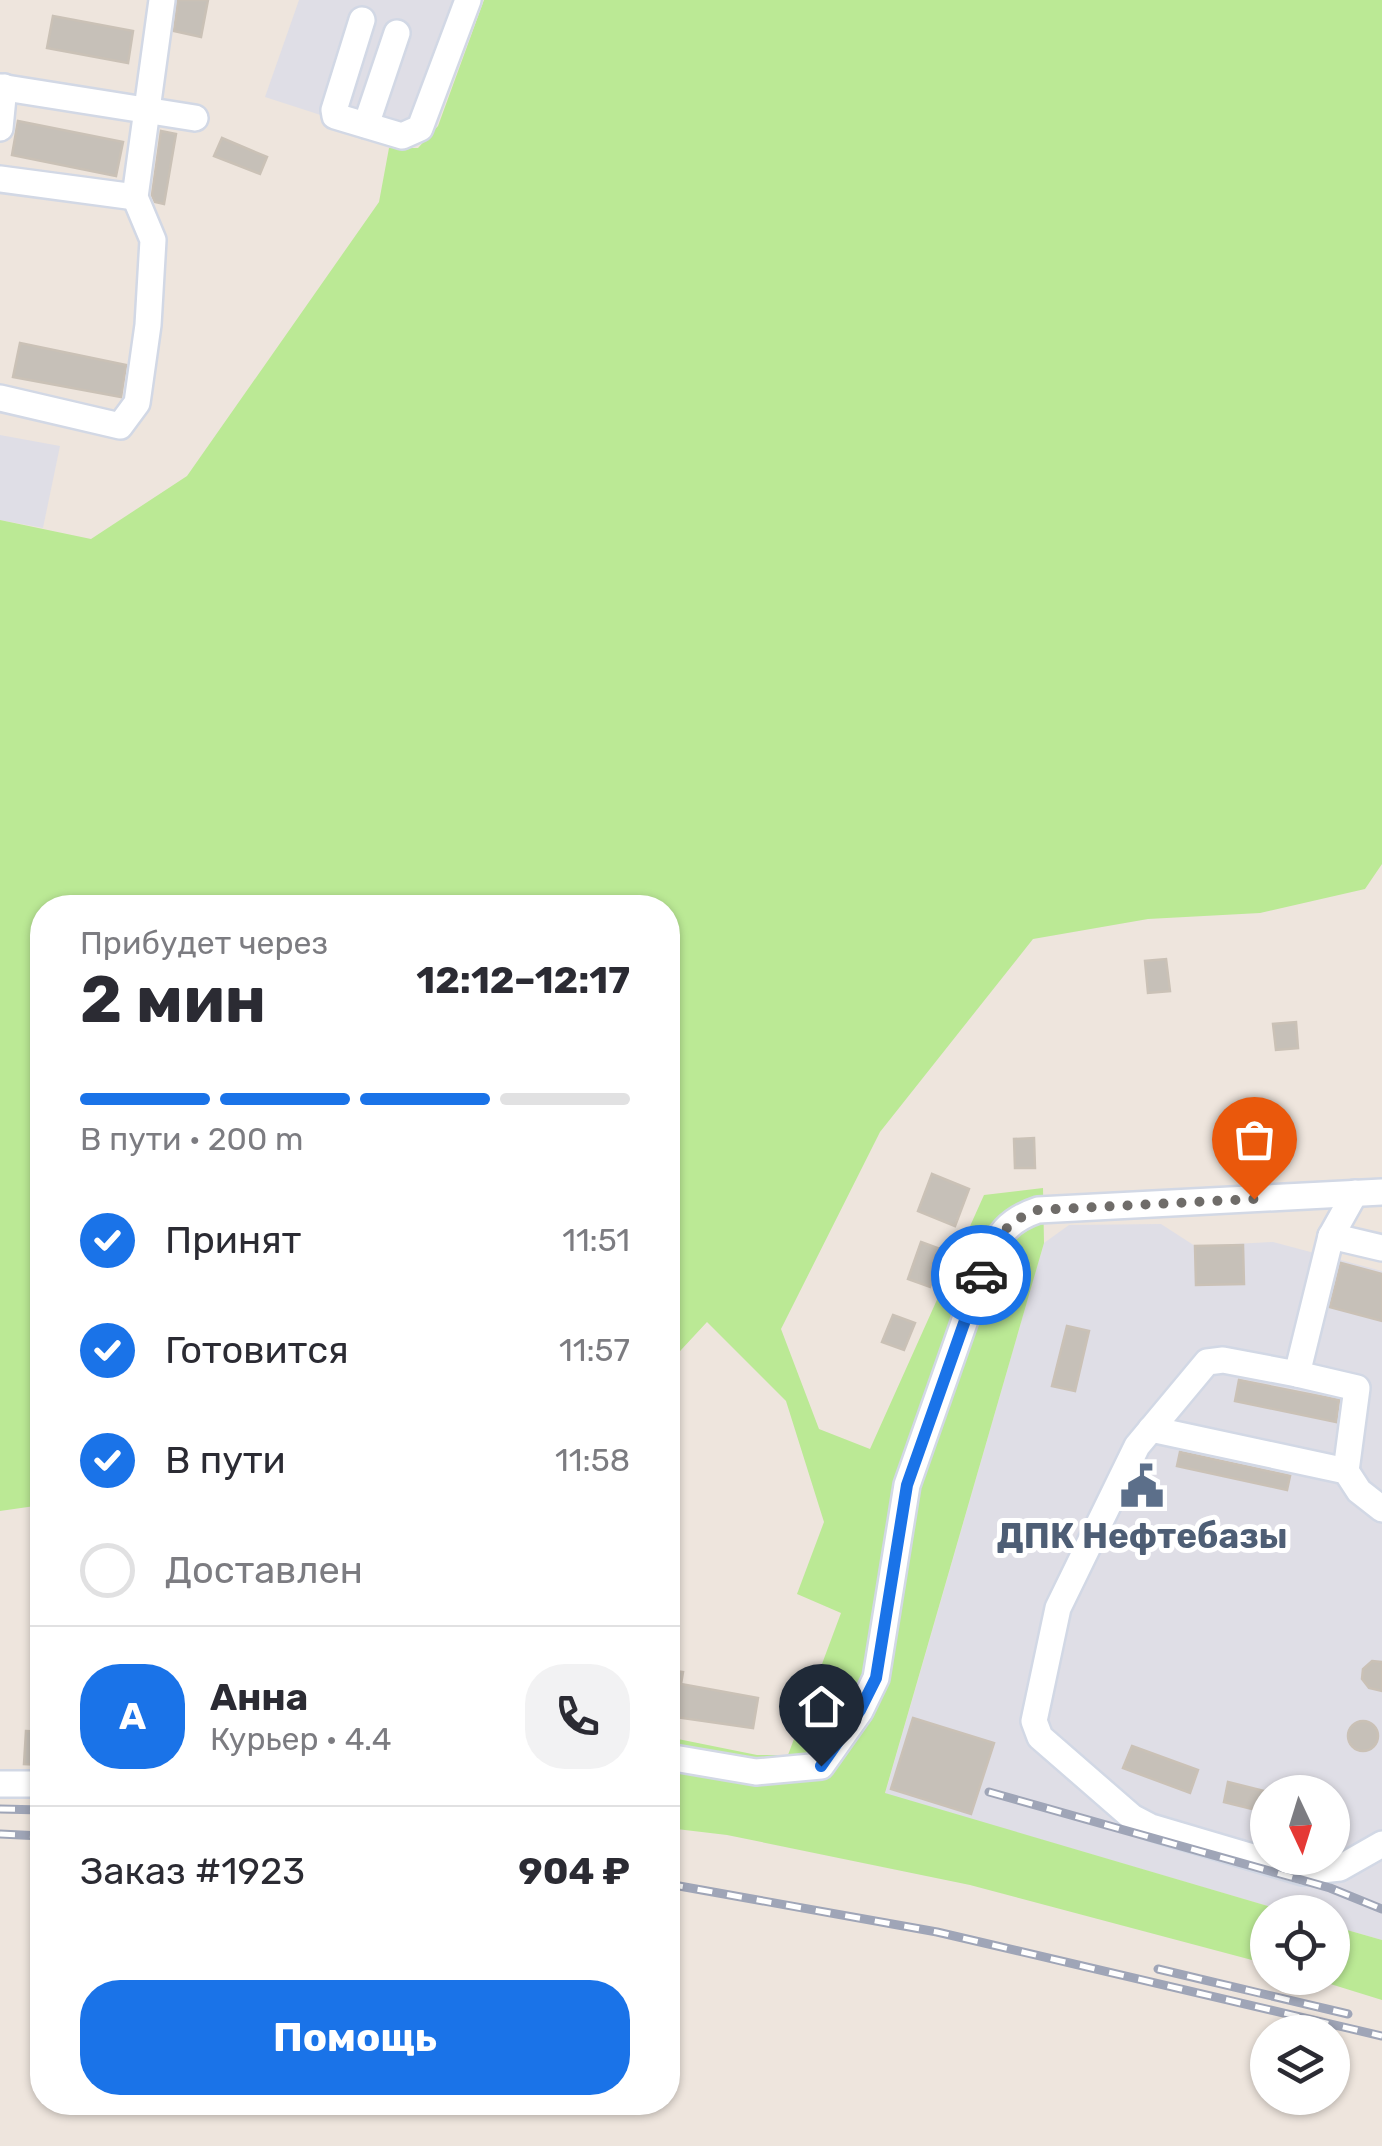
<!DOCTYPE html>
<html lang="ru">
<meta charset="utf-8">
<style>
body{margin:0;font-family:Rubik,sans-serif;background:#f2f2f3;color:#2b2b33;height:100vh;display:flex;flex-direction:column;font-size:38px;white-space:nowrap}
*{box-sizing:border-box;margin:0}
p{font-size:32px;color:#7c7c81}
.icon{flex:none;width:55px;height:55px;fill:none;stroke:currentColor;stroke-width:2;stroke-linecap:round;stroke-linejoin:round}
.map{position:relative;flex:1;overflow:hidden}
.details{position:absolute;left:30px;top:895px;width:650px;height:1220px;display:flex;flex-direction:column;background:#fff;border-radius:40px;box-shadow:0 2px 8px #0004}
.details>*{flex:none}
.needle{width:65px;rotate:176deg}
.fabs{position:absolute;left:1250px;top:1775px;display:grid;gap:20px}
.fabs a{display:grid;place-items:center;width:100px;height:100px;border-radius:50%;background:#fff;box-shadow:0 2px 8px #0004;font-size:50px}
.pin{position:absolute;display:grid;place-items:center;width:85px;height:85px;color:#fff;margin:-102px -42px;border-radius:50% 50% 50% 0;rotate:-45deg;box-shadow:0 0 10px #0007}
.pin .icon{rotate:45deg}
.courier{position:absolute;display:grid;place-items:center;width:100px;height:100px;margin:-50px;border:8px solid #1a73e8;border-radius:50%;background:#fff;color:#222;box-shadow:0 2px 12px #0007}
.head em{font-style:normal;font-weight:700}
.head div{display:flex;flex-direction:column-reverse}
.head{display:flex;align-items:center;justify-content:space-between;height:170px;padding:0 50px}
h1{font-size:65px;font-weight:700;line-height:75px}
.bar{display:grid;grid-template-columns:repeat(4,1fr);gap:15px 10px;align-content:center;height:120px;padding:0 50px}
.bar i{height:12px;border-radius:8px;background:#e1e1e2}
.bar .active{background:#1a73e8}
.bar p{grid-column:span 4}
.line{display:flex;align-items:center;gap:25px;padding:0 50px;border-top:2px solid #e1e1e2}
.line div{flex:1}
.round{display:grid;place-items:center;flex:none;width:105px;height:105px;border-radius:40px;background:#f2f2f3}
ol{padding:0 50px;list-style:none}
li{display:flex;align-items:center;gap:30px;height:110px}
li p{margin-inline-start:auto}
li .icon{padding:10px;border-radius:50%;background:#1a73e8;color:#fff;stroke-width:4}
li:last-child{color:#7c7c81}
li i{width:55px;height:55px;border:5px solid #e1e1e2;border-radius:50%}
.primary-button{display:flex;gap:20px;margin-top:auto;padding:20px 50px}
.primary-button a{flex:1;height:115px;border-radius:40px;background:#1a73e8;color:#fff;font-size:40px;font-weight:700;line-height:115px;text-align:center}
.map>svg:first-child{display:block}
</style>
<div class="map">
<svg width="1382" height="2146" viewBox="0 0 1382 2146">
<rect width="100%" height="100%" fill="#eee5dd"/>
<g fill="#dfdee6" fill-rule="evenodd">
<path d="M299,0h156l-54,141 -136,-44z"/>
<path d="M0,435l60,11 -17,82 -43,-8z"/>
<path d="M1161,1224l34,22 78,-4 109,29v669l-49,-14 -1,-14h-44l-403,-118 159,-551 25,-18zM1268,1792h64v66h-64z"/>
</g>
<g fill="#bbe995">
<path d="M484,0h898v864l-17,25 -105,24 -112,6 -115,20 -153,193 -99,197 38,100 51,20 114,-254 59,-7 1,55 -159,550 403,119h-20l-1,52 -297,-79 -243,-50 -59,-7v-91l89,18h31l53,-142 -44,-19 27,-72 -38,-121 -79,-79 -39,42v-456h-626v597l-42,6v-991l91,19 96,-63 192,-274 10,-54h29l20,-22z"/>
<path d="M1333,1926l49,14v60l-71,-22h21z"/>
</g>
<g fill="#c6c0b8" stroke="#cac1b6" stroke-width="2.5">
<path d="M178,0h30l-7,37 -27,-6z"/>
<path d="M53,16l80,15 -5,32 -81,-15z"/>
<path d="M18,121l105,21 -7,34 -104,-21z"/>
<path d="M161,131l15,3 -12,70 -9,-2 -3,-7z"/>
<path d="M222,138l45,19 -7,17 -46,-18z"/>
<path d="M20,343l106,22 -5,32 -108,-20z"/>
<path d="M1166,959l4,32 -22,2 -3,-32z"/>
<path d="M1296,1022l2,26 -22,2 -3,-26z"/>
<path d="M1034,1138l1,30h-20l-1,-29z"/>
<path d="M932,1174l37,15 -14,37 -37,-15z"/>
<path d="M921,1242l22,8 -13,37 -22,-8z"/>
<path d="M1243,1245l1,39 -48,1 -1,-39z"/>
<path d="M1341,1263l41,11v47l-52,-14z"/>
<path d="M893,1315l22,8 -11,27 -22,-8z"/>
<path d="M1067,1326l22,5 -14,60 -23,-5z"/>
<path d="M1239,1380l100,20 -3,22 -101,-21z"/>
<path d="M1180,1452l110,24 -3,14 -110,-24z"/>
<path d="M1372,1661l10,1v29l-13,-3 -7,-9 1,-10z"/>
<path d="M668,1670l15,2 -2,12 77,14 -5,30 -85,-12z"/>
<path d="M913,1718l81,25 -23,71 -80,-25z"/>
<circle cx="1363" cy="1736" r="15"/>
<path d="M26,1731l16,1v33l-18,-1z"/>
<path d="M1132,1746l66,24 -8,23 -67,-25z"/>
<path d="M1228,1782l40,10v21l-44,-11z"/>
</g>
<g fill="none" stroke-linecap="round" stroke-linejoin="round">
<g stroke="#d2d8e5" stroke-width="30">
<g id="minor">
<path d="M362,20l-28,90 1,6 67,20 18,-8 48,-128"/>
<path d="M0,87l195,31"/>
<path d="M366,125l31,-92"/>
<path d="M0,128l4,-41"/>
<path d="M0,179l135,18"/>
<path d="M0,398l120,28 17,-23 11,-78 5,-85 -18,-43 27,-197"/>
<path d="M1355,1193l-24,43 -34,138 -74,-14 -16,2 -70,84 -79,162 -24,113 6,16 92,80 19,10 152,45 37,-4 42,-24"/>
<path d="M1331,1236l51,12"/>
<path d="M1297,1374l60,14 -11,83"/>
<path d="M1151,1429l195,42 13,20 23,18"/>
<path d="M668,1757l88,15 65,-6 39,-55 16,-33 31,-193 78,-222c13,-28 23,-43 53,-53l344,-18"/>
<path d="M0,1784h42"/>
</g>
</g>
<use href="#minor" stroke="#fff" stroke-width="25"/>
<g stroke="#9fa5b7" stroke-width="9">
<g id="rail">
<path d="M989,1792l341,96 52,21"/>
<path d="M0,1809l42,1"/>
<path d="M0,1834l42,2"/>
<path d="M668,1884l269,48 445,104"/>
<path d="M1158,1969l190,45"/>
</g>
</g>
<use href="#rail" stroke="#fff" stroke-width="5" stroke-dasharray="15" stroke-linecap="butt"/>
</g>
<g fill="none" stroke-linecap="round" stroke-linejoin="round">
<path stroke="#6f6c69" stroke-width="10" stroke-dasharray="0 18" d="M981,1275c11,-33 23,-53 57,-65l216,-11"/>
<path stroke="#1a73e8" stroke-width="12" d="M821,1766l39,-56 16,-32 31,-193 74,-210"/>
</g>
<defs>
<g id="civic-bare" transform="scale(3.45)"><path d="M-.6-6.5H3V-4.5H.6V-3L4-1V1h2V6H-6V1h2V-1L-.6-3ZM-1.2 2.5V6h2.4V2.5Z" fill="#5c6f8a" stroke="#fff" stroke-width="2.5" paint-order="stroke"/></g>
</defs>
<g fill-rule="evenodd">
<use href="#civic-bare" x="1142" y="1486"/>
</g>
<g text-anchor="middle" stroke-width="10" stroke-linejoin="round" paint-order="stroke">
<g font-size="35" font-weight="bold" fill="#4e5e75" stroke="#fff">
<text x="1142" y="1548">ДПК Нефтебазы</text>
</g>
</g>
</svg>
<div class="fabs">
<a><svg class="needle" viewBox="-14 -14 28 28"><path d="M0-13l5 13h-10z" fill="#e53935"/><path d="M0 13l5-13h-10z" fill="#7c7c81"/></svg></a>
<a><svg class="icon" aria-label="locate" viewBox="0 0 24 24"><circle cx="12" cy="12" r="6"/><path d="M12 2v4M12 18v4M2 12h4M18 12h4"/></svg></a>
<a><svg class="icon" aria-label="layers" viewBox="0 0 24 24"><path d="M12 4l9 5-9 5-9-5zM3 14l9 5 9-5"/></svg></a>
</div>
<div class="pin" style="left:1254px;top:1199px;background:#ea580c"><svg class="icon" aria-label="bag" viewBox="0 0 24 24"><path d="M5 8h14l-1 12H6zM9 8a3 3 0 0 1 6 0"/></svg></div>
<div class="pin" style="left:821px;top:1766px;background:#1f2937"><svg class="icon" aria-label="home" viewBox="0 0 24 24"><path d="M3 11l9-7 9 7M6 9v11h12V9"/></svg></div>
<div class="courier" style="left:981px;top:1275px"><svg class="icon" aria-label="car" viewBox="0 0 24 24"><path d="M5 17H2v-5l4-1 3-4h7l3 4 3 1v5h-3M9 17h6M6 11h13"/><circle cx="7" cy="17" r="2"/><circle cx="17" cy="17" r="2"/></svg></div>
<section class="details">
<div class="head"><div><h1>2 мин</h1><p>Прибудет через</p></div><em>12:12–12:17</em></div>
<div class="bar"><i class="active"></i><i class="active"></i><i class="active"></i><i></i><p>В пути · 200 m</p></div>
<ol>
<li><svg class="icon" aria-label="check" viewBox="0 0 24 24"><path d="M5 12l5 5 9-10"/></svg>Принят<p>11:51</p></li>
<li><svg class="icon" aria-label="check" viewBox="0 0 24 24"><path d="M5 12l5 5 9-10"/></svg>Готовится<p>11:57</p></li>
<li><svg class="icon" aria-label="check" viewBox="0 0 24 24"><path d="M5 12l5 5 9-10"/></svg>В пути<p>11:58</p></li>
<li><i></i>Доставлен</li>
</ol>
<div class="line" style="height:180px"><b class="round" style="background:#1a73e8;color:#fff">А</b><div><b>Анна</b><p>Курьер · 4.4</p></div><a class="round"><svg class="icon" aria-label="phone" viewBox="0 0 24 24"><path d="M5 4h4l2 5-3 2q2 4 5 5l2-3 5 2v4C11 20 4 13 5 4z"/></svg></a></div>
<div class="line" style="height:130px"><div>Заказ #1923</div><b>904 ₽</b></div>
<div class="primary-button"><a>Помощь</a></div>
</section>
</div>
